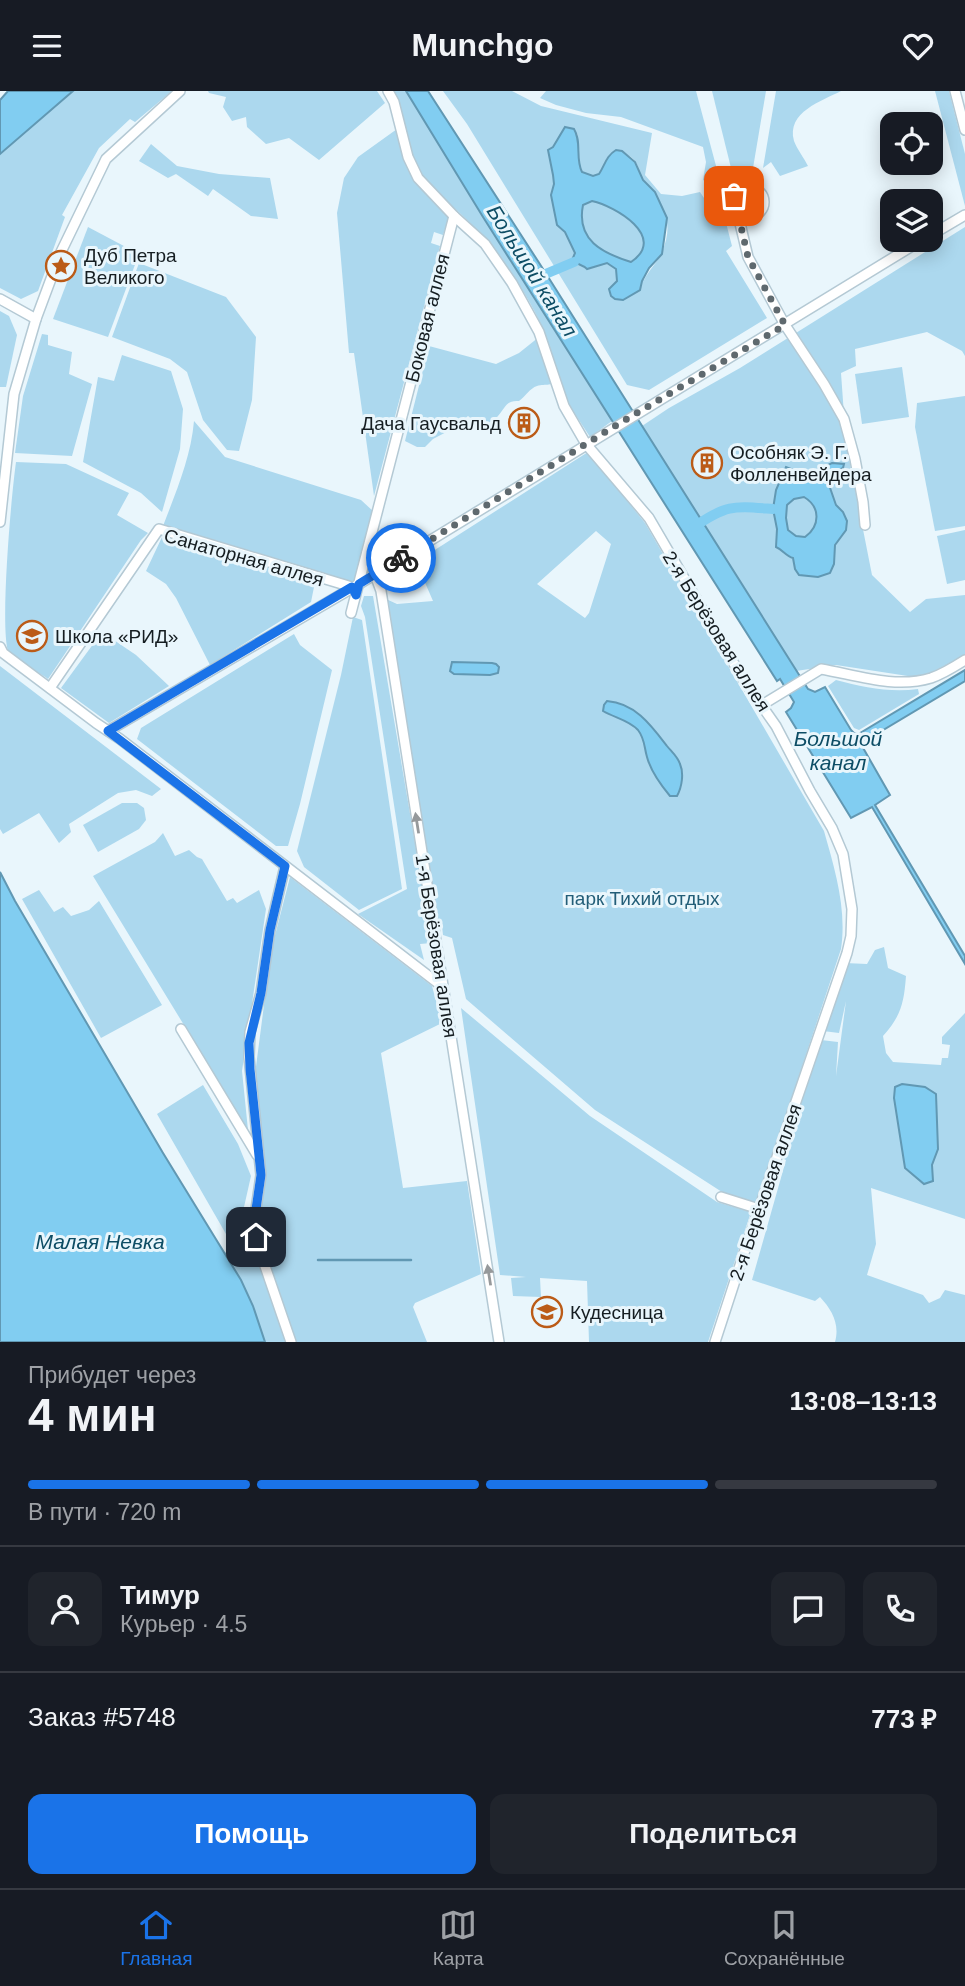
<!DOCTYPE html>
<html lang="ru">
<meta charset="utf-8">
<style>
body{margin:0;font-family:Helvetica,sans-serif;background:#20242c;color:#f1f3f6;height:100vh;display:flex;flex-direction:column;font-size:26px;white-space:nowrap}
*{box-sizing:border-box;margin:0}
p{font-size:23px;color:#9ea1a6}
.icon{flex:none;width:38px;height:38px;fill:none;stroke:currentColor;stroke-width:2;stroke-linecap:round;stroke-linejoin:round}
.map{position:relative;height:1251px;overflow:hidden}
.drawer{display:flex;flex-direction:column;background:#171b24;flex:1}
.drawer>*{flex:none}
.tools{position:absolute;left:880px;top:21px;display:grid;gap:14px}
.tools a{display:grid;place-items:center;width:63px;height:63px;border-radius:14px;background:#171b24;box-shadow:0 4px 18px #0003;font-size:35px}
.pin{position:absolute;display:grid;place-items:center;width:60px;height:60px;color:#fff;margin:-30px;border-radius:14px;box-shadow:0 4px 10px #0006}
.courier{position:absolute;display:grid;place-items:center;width:70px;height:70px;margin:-35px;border:5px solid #1a73e8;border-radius:50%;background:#fff;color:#222;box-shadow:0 2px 9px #0007}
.overview em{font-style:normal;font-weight:700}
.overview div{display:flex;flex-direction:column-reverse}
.overview{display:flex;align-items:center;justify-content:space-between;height:119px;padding:0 28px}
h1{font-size:46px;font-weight:700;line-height:52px}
.bar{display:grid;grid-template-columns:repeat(4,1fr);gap:10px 7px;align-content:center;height:84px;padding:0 28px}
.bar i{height:9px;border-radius:5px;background:#363941}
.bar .active{background:#1a73e8}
.bar p{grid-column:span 4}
.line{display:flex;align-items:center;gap:18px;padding:0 28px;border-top:2px solid #363941}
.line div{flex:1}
.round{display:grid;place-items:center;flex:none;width:74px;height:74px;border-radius:14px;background:#20242c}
.button{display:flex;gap:14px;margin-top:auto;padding:14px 28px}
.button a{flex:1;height:80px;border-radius:14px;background:#1a73e8;color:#fff;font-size:28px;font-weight:700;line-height:80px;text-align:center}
.button a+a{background:#20242c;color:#f1f3f6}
header{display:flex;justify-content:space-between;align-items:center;height:91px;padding:0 28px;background:#171b24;font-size:32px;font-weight:700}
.tab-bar{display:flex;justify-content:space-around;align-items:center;height:98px;border-top:2px solid #363941;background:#171b24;font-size:19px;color:#9ea1a6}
.tab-bar a{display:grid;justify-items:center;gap:4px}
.tab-bar .active{color:#1a73e8}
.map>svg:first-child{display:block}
</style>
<header><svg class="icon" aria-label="menu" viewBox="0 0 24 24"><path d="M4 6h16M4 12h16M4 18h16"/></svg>Munchgo<svg class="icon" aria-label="heart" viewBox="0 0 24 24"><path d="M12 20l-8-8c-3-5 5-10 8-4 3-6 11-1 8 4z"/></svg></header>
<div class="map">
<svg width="965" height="1251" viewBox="0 0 965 1251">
<rect width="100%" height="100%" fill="#e9f6fc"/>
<g fill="#acd8ee" fill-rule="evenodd">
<path d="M73,0h99l-37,31 -5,-3 -31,29 -37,67 3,2 -27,74 -17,8 -21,-11v-134z"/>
<path d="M208,0h169l8,12 -66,57 -30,-22 -23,6 -19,-17 -1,-10 -14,4 -9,-14 3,-10 -17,-4z"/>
<path d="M394,0h12l206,330 -22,16 -21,-32 -12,-28c-4,11 -11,6 -20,9 -7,2 -12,11 -18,15 -13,-1 -13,6 -21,15 -2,3 -6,5 -9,8l-5,-5 -6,5 -10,-8 -14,12 -21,11 -8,8h-8l-12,-6 24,-95 67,18 23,-11 25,-20c-9,-29 -46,-81 -67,-103 -17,-18 -38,-34 -54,-53 -18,-21 -15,-63 -29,-86z"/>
<path d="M443,0h69l29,15 111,27 -7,42 16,19 21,2 18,-4 8,12 2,17 14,-6 8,31 -6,5 41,67 -118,72 -22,-5 -160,-261zM565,36l13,7v29l4,9 11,4 6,-2 8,-16 15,-7c4,3 10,6 13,10 4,6 5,15 10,20 18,23 30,41 17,71 -3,8 -13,18 -18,28l-27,1 -1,-12 -9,-6 -20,6 -14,-19 -8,-18 -8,-7 -6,-30 3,-11 -1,-10 -5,-24 5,-3z"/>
<path d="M546,0h150l23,86 -5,9 -11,-6 3,-18 -3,-15 -82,-30 -35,-4 -30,-8 -16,-7z"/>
<path d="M712,0h54l-13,77 -21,4z"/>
<path d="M776,0h65c-19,10 -55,21 -47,50 3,8 10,17 14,25l-28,10 -9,-14 -8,6z"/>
<path d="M935,0h14l16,63v52z"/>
<path d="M397,38l7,29 11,22 34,37 -6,18 -9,-3 -3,11 9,3 -66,250 -20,-143h-5l-12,-140 7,-35 14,-21z"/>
<path d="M151,53l26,22 42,8 51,4 8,41 -27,-3 -38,-27 -5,7 -32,-22 -8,4 -29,-17z"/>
<path d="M592,110c23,5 76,36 39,61 -30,-9 -55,-22 -48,-57z"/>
<path d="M88,136l51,27 -31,83 -55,-18z"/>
<path d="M965,136v129l-3,-5 -35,-19 -72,17 1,17 -15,7 5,70 26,132 38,37 16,-13 39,-4v60l-44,23 -85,-13 -40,6 -154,-245 27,-18 71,-40z"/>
<path d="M139,172l87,34 30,40 -4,63 -13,51 -12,-1 -24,-30 -16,-48 -17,-13 -58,-22z"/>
<path d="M0,220l9,5 8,19 -11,52h-6z"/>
<path d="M42,243l6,1v10l24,7 -3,22 23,10 -20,72 -57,-3 8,-57z"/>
<path d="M122,264l49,16 12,38 -3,40 -18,63 -21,-19 -58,-31 15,-85 16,4z"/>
<path d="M902,276l7,50 -47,7 -7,-50z"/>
<path d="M965,305v130l-30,5 -20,-104 2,-24z"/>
<path d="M194,330l31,36 136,43 13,12 -19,68 -5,3 -187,-57c13,-34 28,-69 31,-105z"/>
<path d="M588,361l57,71 179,308c11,39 23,78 17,118l-84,254 -35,-11 -127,-82 -114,-98 -15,-13 -14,-61 -9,-3 -1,-9 -4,7 -52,-334 11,5 36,-3 -17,-39zM596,440l15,13 -22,69 -4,5 -48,-34z"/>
<path d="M16,371l50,2 63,29 -12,22 31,18 -7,7 -93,139c-10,-7 -34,-20 -40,-28 -8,-27 3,-153 8,-189z"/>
<path d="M965,439v50l-18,4 -10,-48z"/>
<path d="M163,444l152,47 -4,20 -101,63 -34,-67 -10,-14 -20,-13z"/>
<path d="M364,505h9l59,347 -12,1 4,16 -66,-46 49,-25 -42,-272 -4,-11z"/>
<path d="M353,526l9,3 40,269 -43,21 -55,-43 -7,-16 44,-176z"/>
<path d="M102,541l34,23 33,31 -60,37 -48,-35z"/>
<path d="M294,543l6,11 32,25 -32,134 -12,42h-12l-139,-107 4,-11z"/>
<path d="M0,575l161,123 -9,7 -16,-6 -18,3 -49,31 2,8 -12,11 -20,-30 -36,21 -3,-5z"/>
<path d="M836,589c27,7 54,13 82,9l1,5 -60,36 -5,-2 -26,-42z"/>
<path d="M122,712h15l7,5 2,12 -7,9 -41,23 -15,-27z"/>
<path d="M163,742l12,23 14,-6 8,7 5,2 25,42 6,-3 4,5 22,-13 7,19 -24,162 6,59 -155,-254 62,-34z"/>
<path d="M290,786l142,109 10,37 -61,30 22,135 64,-7 14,93 -66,29 -2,4 14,35h-133l-34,-99 -2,-18 2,-21 -6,-122 17,-131z"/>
<path d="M39,799l15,22 9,-5 8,9 18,-6 10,-9 63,104 -61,33 -79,-139z"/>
<path d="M884,856l4,21 18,8c-2,27 -5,40 -23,60l3,17 7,9 48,3 1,-7h6l2,-13 -8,-1v-7l23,-24v206l-94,-31 5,56 -9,31 56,20 6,8 11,-5 5,-8 20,5v47h-130c5,-18 -3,-32 -15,-45l-5,4 -63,-21 34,-120 -6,-3 41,-117 17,2 -2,34 10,-75 -7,32 -16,-2 22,-68 22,1 8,-14zM936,1003l2,55 -6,16v16l-27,-13 -2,-11z"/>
<path d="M461,917l129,108 127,86 34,10 -43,130h-119l-2,-61 -47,-3 1,19 -28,-1 -2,-18 15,-1 -26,-2z"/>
<path d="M203,994l35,59 13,32 -7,31 -2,33 -12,1 -73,-127z"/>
<path d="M230,1159l21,5 5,-1 31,88h-22l-17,-48 -24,-41z"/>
</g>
<g fill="#81cdf1" stroke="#6198b3" stroke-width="2" fill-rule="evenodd">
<path d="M8,0h65l-73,63v-54z"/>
<path d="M406,0h22l117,181 263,417 7,3 10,-5 26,43 3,3h6l105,-63v11l-100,60 -3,5 28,49 -15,10 90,151v8l-93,-157 -21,11 -65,-106 5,-4 3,-6 -14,-23 -3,2 -294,-464z"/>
<path d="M565,36l9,2c8,13 1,29 8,43l11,4 6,-2c6,-9 7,-18 17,-24l6,1 13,11 8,18 12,12 12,26 -5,36 -13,14 -7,13 -2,9 -17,10 -8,-1 -4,-3 -2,-7 8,-8 -1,-12 -9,-6 -20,6c-5,-5 -10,-4 -15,-9l3,-7 -10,-21 -8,-7 -6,-30 3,-11 -1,-9 -5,-25 5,-3zM592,110c23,5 76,36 39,61 -29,-9 -55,-22 -48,-57z"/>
<path d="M832,372l12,1 -1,4 -10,5 -5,9 8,23 7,7 4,9 -1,9 -11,15 -1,19 -4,9 -12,4 -19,-2 -4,-6 -2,-11c-7,-2 -10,-8 -17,-11l1,-18 -4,-20 3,-19 10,-23 10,4h20zM804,406c17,10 16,29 1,40l-9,-1 -8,-6 -2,-12 1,-13 7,-6z"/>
<path d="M452,571l40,1 4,1 3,3 -1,6 -8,2 -36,-1 -4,-3z"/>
<path d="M607,610c28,2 44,24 60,45 4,5 11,11 13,18 4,9 2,23 -3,32h-7c-10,-12 -19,-24 -23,-39 -3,-10 -2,-18 -9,-27 -9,-10 -23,-12 -35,-19l1,-6z"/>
<path d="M0,781l15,29 148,252 78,127 12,26 12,36h-265z"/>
<path d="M902,993l23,3 11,7 2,55 -6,16 1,16 -9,3 -19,-16 -11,-70 1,-11z"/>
</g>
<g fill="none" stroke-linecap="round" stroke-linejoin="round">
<path stroke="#6198b3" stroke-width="2.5" d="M318,1169h93"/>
<g stroke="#81cdf1" stroke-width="10">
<path d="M536,187l38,-16"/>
<path d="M694,436c33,-23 40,-21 79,-18"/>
</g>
<g stroke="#b4c9d4" stroke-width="12">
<g id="minor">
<path d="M388,0l6,11 14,55 10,21 36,38 31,28 27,39 27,49 25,74 22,38 63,74 94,161 33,47 34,65 22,37 11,26 9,55 -1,27 -4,17 -103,300 -29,89"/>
<path d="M955,0l10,39"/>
<path d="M729,86l19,80 37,68 39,59 20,35 11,40 8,43 2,23"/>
<circle cx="750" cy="111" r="14"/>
<path d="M931,144l34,-20"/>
<path d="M0,208l36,20"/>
<path d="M0,431l14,-128 22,-75 25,-67 45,-93 74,-68"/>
<path d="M367,462l14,38 118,751"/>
<path d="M351,522l103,-397"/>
<path d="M0,556l3,6 93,70 24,16 323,248"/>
<path d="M50,597l109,-159 193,58"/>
<path d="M762,614l59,-36c35,6 74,20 110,9 12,-4 23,-11 34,-18"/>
<path d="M108,640l251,-147 563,-344"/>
<path d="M285,775l-15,64 -9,63 -11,39 -1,25 12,118 -6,41v21l36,105"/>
<path d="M181,938l76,126"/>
<path d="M721,1106l38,12"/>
</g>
</g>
<use href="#minor" stroke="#fff" stroke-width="9"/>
</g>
<defs><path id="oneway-solid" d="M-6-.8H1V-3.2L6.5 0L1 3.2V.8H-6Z" transform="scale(1.75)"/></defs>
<g fill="#96999b">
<use href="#oneway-solid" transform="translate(417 732) rotate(-99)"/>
<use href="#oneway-solid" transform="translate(489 1184) rotate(-99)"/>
</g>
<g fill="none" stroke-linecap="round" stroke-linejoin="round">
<path stroke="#5f696e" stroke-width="7" stroke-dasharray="0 12.6" d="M401,467l214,-132 170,-101 -37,-68 -14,-61"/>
<path stroke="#1a73e8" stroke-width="9" d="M256,1146l-1,-21 6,-41 -11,-106 -1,-26 12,-50 9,-63 15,-64 -177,-135 244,-144 4,8 3,-11 42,-26"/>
</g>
<defs>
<g id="sight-ring" transform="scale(1.575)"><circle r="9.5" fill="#e9f6fc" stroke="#bb5b17" stroke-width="1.5"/><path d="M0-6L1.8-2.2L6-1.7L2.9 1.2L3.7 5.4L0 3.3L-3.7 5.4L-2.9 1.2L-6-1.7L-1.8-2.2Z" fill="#bb5b17"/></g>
<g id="building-ring" transform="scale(1.575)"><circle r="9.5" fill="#e9f6fc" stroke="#bb5b17" stroke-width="1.5"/><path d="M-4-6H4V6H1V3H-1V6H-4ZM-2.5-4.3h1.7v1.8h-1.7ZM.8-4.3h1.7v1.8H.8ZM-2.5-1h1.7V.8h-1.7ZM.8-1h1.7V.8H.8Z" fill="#bb5b17"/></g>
<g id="school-ring" transform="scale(1.575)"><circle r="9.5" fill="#e9f6fc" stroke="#bb5b17" stroke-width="1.5"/><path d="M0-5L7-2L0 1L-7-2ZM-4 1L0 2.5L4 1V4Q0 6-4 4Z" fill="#bb5b17"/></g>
</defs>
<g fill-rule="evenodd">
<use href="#sight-ring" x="61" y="175"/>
<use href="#building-ring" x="524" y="332"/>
<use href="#building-ring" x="707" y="372"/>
<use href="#school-ring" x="32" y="545"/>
<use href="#school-ring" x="547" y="1221"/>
</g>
<g text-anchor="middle" stroke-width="6" stroke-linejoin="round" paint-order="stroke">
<g font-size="19" fill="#151d21" stroke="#e9f6fc" text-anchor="start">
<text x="84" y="171">Дуб Петра<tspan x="84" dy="22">Великого</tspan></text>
<text x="501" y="339" text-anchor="end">Дача Гаусвальд</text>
<text x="730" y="368">Особняк Э. Г.<tspan x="730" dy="22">Фолленвейдера</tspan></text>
<text x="55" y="552">Школа «РИД»</text>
<text x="570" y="1228">Кудесница</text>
</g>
<g font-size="19" fill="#151d21" stroke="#e9f6fc">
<text transform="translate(427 227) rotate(-76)" y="7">Боковая аллея</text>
<text transform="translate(244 466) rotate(16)" y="7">Санаторная аллея</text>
<text transform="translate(717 540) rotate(58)" y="7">2-я Берёзовая аллея</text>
<text transform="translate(437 855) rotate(81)" y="7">1-я Берёзовая аллея</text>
<text transform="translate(765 1101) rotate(-71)" y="7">2-я Берёзовая аллея</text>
</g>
<g font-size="19" fill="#235e78" stroke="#e9f6fc">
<text x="642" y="814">парк Тихий отдых</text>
</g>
<g font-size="21" font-style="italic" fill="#0d4d65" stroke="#e9f6fc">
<text transform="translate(532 180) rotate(58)" y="7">Большой канал</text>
<text x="838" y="655">Большой<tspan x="838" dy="24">канал</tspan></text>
<text x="100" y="1158">Малая Невка</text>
</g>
</g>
</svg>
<div class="tools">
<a><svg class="icon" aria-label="locate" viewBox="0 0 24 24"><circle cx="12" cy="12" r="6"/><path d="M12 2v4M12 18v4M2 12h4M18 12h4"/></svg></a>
<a><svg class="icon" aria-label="layers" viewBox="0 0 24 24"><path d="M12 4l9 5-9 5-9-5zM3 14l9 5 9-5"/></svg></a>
</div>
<div class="pin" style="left:734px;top:105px;background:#ea580c"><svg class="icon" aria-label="bag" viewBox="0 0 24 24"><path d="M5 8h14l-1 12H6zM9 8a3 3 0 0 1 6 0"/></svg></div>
<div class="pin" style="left:256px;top:1146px;background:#1f2937"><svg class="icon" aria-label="home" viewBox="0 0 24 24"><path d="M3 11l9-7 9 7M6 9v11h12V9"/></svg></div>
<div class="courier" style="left:401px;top:467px"><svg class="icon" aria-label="bike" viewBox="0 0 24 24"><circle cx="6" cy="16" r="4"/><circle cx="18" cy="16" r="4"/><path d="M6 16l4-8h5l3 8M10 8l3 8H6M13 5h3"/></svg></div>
</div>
<section class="drawer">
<div class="overview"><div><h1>4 мин</h1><p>Прибудет через</p></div><em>13:08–13:13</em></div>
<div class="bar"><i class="active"></i><i class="active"></i><i class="active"></i><i></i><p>В пути · 720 m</p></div>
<div class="line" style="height:126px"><a class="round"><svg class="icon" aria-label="person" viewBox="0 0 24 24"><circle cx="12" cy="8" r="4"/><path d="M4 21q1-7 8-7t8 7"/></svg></a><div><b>Тимур</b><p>Курьер · 4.5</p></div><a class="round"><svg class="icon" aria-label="chat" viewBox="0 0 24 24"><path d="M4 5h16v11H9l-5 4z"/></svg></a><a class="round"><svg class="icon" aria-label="phone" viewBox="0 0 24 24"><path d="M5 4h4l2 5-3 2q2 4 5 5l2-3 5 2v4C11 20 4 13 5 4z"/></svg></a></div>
<div class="line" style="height:91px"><div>Заказ #5748</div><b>773 ₽</b></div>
<div class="button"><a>Помощь</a><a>Поделиться</a></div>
</section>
<nav class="tab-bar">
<a class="active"><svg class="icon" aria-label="home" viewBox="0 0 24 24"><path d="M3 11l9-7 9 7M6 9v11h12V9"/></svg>Главная</a>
<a><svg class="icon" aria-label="map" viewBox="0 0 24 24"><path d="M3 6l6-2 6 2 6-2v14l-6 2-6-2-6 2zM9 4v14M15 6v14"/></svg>Карта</a>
<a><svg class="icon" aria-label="saved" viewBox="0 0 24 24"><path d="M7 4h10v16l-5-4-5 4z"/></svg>Сохранённые</a>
</nav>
